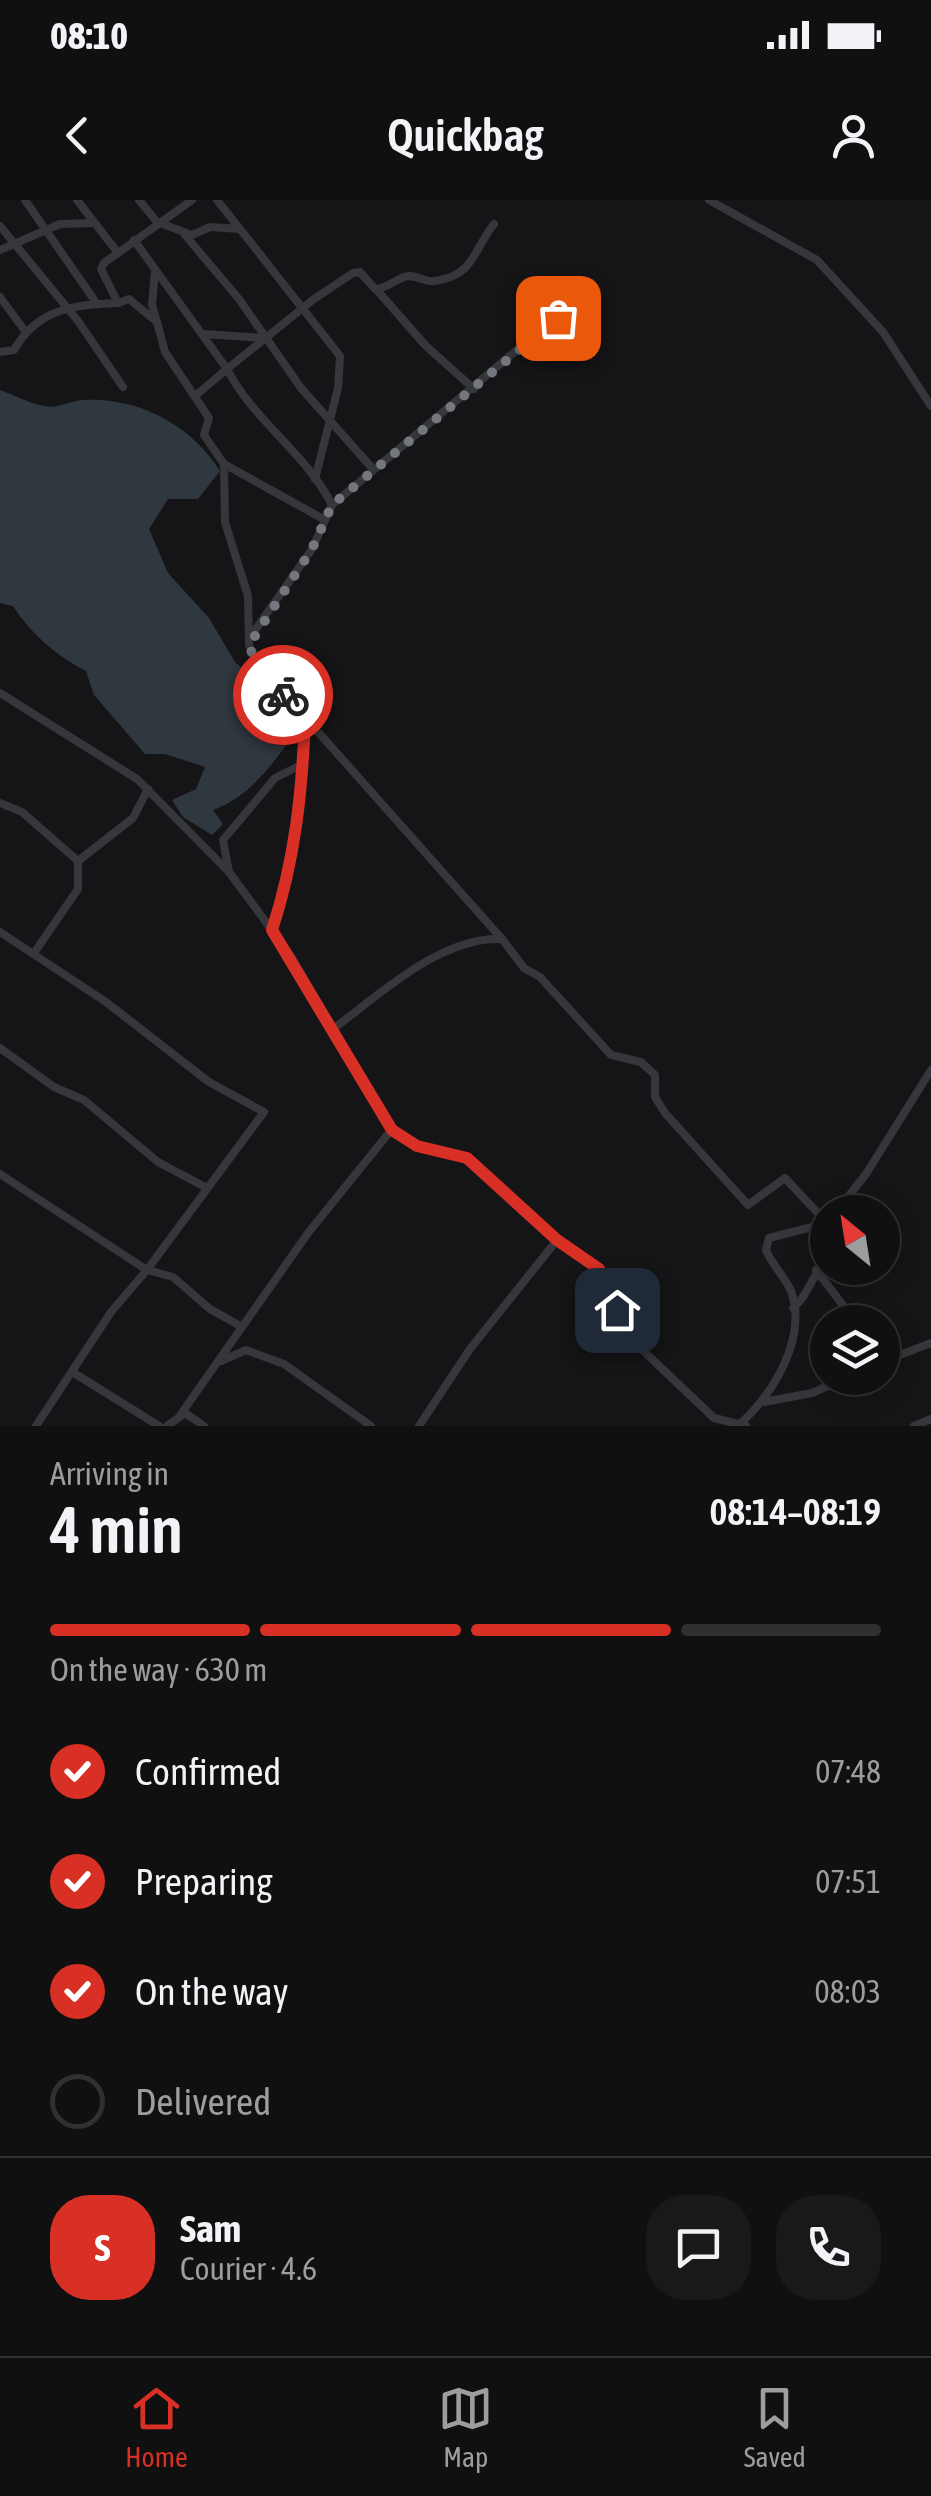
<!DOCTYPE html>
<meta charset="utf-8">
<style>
body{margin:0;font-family:"Asap Condensed",sans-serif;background:#19191a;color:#f1f3f6;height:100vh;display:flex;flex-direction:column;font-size:38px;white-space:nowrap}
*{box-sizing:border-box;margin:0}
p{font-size:32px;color:#9c9d9f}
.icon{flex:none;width:55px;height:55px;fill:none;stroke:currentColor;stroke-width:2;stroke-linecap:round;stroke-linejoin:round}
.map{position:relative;height:1226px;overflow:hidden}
.panel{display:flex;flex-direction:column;background:#101011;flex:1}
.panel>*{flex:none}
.needle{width:65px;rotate:330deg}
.controls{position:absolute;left:810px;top:995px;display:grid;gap:20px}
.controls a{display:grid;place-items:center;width:90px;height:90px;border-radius:50%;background:#101011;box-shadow:0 5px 25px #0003,0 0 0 2px #303031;font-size:50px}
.pin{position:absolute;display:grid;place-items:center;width:85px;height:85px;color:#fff;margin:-42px;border-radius:20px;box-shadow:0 5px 15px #0006}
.courier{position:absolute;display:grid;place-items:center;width:100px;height:100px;margin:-50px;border:8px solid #d93025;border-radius:50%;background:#fff;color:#222;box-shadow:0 2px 12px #0007}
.summary em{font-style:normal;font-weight:600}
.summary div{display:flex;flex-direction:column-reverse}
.summary{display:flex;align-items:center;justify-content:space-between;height:170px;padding:0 50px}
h1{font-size:65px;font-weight:600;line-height:75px}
.bar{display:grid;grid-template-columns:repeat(4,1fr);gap:15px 10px;align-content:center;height:120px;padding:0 50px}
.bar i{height:12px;border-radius:8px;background:#303031}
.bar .selected{background:#d93025}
.bar p{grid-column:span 4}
.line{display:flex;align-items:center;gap:25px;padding:0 50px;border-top:2px solid #303031}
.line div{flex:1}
.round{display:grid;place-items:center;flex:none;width:105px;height:105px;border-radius:40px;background:#19191a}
ol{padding:0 50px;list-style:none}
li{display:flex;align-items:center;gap:30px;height:110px}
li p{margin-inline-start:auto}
li .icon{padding:10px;border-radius:50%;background:#d93025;color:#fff;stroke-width:4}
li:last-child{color:#9c9d9f}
li i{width:55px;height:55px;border:5px solid #303031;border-radius:50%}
.status{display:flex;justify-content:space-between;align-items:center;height:70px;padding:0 50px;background:#101011;direction:ltr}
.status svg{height:28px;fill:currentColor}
header{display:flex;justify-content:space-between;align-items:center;height:130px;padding:0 50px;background:#101011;font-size:45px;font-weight:600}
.dock{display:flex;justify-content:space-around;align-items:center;height:140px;border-top:2px solid #303031;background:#101011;font-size:28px;color:#9c9d9f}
.dock a{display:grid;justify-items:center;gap:5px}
.dock .selected{color:#d93025}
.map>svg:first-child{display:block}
</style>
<div class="status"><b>08:10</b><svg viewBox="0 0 49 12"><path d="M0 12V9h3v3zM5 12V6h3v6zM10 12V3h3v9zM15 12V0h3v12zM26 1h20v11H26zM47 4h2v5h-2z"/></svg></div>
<header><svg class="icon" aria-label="back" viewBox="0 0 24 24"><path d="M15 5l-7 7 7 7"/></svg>Quickbag<svg class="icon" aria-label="person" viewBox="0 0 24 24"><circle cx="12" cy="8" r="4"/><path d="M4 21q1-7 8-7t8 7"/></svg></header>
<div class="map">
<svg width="931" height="1226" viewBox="0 0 931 1226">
<rect width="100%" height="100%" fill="#151517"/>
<path fill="#2f373f" d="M0,190c14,5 29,13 44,16 13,3 25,-5 38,-6 55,-4 110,25 138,71l-22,28h-30l-19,30 19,44 41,45 26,44 31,28 10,21 16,6 6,13c-24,30 -45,66 -85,80l10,14 -11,11 -29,-18 -11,-17 24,-11 9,-22 -40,-13h-20l-51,-59 -8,-24c-28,-14 -56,-38 -73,-65l-13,-3z"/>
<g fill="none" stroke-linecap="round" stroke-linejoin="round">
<g stroke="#36373b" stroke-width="8">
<path d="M25,0l72,104"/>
<path d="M77,0l41,53"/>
<path d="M139,0l18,22 35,13 18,-8 30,2 100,127 -2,32 -23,91"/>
<path d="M217,0l23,29"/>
<path d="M709,0l108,60 66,72 48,74"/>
<path d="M0,26l78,95 45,66"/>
<path d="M185,35l54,64 62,89 71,80"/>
<path d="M134,40l93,129 87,-70 39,-26 7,-1 15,17c13,-1 18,-8 29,-12 11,-4 21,6 31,4 40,-6 38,-31 59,-57"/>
<path d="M0,50l60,-26 34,-1"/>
<path d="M155,70l-3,35 5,17"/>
<path d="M376,89l49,56 49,44"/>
<path d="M0,97l25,34"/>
<path d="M118,103l11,-4 28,23 8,30 44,66 -5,17 20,29 1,58 23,74 1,49 6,16 247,278"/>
<path d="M204,134l60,4"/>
<path d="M0,152l14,-2c24,-42 60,-45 104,-47l-17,-34 3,-6 88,-63"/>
<path d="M195,196l32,-27c26,51 79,84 105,136l-20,44 -61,87"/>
<path d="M224,264l101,56"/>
<path d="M332,305l241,-202"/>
<path d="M0,493l137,86 92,93 62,84 101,173 25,17 50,12 90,82 42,29 14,22 9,35 11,15 81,77 32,8"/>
<path d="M0,603l22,9 56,49v28l-44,64"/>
<path d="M78,661l55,-43 15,-29"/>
<path d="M229,672l-6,-32 52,-62 28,-14"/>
<path d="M272,730c23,-70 30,-137 33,-211"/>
<path d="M0,732l106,70 103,80 55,30 -117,158 26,7 37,32 32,18"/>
<path d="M333,829c46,-34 108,-93 169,-90l22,29 16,9 71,78 30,7 14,13v22l10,16 83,92 37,-27 43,46"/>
<path d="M0,848l54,39 30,13 74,62 49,26"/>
<path d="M0,974l147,96 -36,42 -75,114"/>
<path d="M836,1012l30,-38 65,-104"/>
<path d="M816,1070l40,52"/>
<path d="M793,1108c17,-14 18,-34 35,-48"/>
<path d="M221,1161l25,-11 38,14 87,62"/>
<path d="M882,1162l49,-19"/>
<path d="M74,1173l85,53"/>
<path d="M764,1202l48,-9 33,-15"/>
<path d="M181,1214l127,-181 84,-104"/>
<path d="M740,1224c33,-30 68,-86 51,-133 -6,-14 -19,-26 -25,-41l3,-12 59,-15"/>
<path d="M167,1226l18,-13 19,13"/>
<path d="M419,1226l51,-77 87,-109"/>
<path d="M914,1226l17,-7"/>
</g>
</g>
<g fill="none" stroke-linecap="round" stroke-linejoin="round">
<path stroke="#75777e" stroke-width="10" stroke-dasharray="0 18" d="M283,495l-28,-34 -6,-16 63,-96 20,-44 226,-187"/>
<path stroke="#d93025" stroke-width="12" d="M283,495l22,24c-3,74 -10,141 -33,211l120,200 25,16 50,12 90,82 42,29 18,41"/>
</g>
</svg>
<div class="controls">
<a><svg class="needle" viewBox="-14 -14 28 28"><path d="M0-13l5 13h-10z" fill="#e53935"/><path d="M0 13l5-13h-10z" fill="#9c9d9f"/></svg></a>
<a><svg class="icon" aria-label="layers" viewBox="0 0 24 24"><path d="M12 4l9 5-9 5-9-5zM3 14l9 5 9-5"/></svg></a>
</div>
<div class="pin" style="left:558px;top:118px;background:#ea580c"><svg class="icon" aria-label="bag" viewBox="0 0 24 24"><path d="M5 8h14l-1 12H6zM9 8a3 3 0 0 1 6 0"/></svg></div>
<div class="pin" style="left:617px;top:1110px;background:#1f2937"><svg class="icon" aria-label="home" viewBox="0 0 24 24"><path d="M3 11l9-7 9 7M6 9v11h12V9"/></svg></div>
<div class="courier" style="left:283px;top:495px"><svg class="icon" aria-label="bike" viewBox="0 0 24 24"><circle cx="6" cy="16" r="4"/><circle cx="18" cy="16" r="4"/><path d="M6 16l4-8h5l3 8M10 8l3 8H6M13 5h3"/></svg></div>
</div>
<section class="panel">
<div class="summary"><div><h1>4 min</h1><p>Arriving in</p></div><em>08:14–08:19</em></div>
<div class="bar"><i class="selected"></i><i class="selected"></i><i class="selected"></i><i></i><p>On the way · 630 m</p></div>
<ol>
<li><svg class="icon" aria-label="check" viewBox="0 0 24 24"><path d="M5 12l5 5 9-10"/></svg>Confirmed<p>07:48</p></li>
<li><svg class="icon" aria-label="check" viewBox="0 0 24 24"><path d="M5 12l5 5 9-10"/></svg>Preparing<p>07:51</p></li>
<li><svg class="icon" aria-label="check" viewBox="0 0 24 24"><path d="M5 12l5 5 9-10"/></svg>On the way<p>08:03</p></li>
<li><i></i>Delivered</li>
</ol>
<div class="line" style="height:180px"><b class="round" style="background:#d93025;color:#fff">S</b><div><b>Sam</b><p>Courier · 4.6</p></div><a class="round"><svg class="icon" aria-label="chat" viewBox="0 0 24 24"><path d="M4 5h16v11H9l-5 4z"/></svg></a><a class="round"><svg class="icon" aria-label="phone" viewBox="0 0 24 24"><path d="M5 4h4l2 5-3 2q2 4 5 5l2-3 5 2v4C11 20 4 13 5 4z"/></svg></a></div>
</section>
<nav class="dock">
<a class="selected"><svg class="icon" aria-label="home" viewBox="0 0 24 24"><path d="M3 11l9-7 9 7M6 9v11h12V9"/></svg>Home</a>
<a><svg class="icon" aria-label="map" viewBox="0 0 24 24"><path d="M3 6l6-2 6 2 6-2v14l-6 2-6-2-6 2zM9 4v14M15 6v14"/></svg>Map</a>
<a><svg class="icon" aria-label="saved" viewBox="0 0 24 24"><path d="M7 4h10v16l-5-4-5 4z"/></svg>Saved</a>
</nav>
